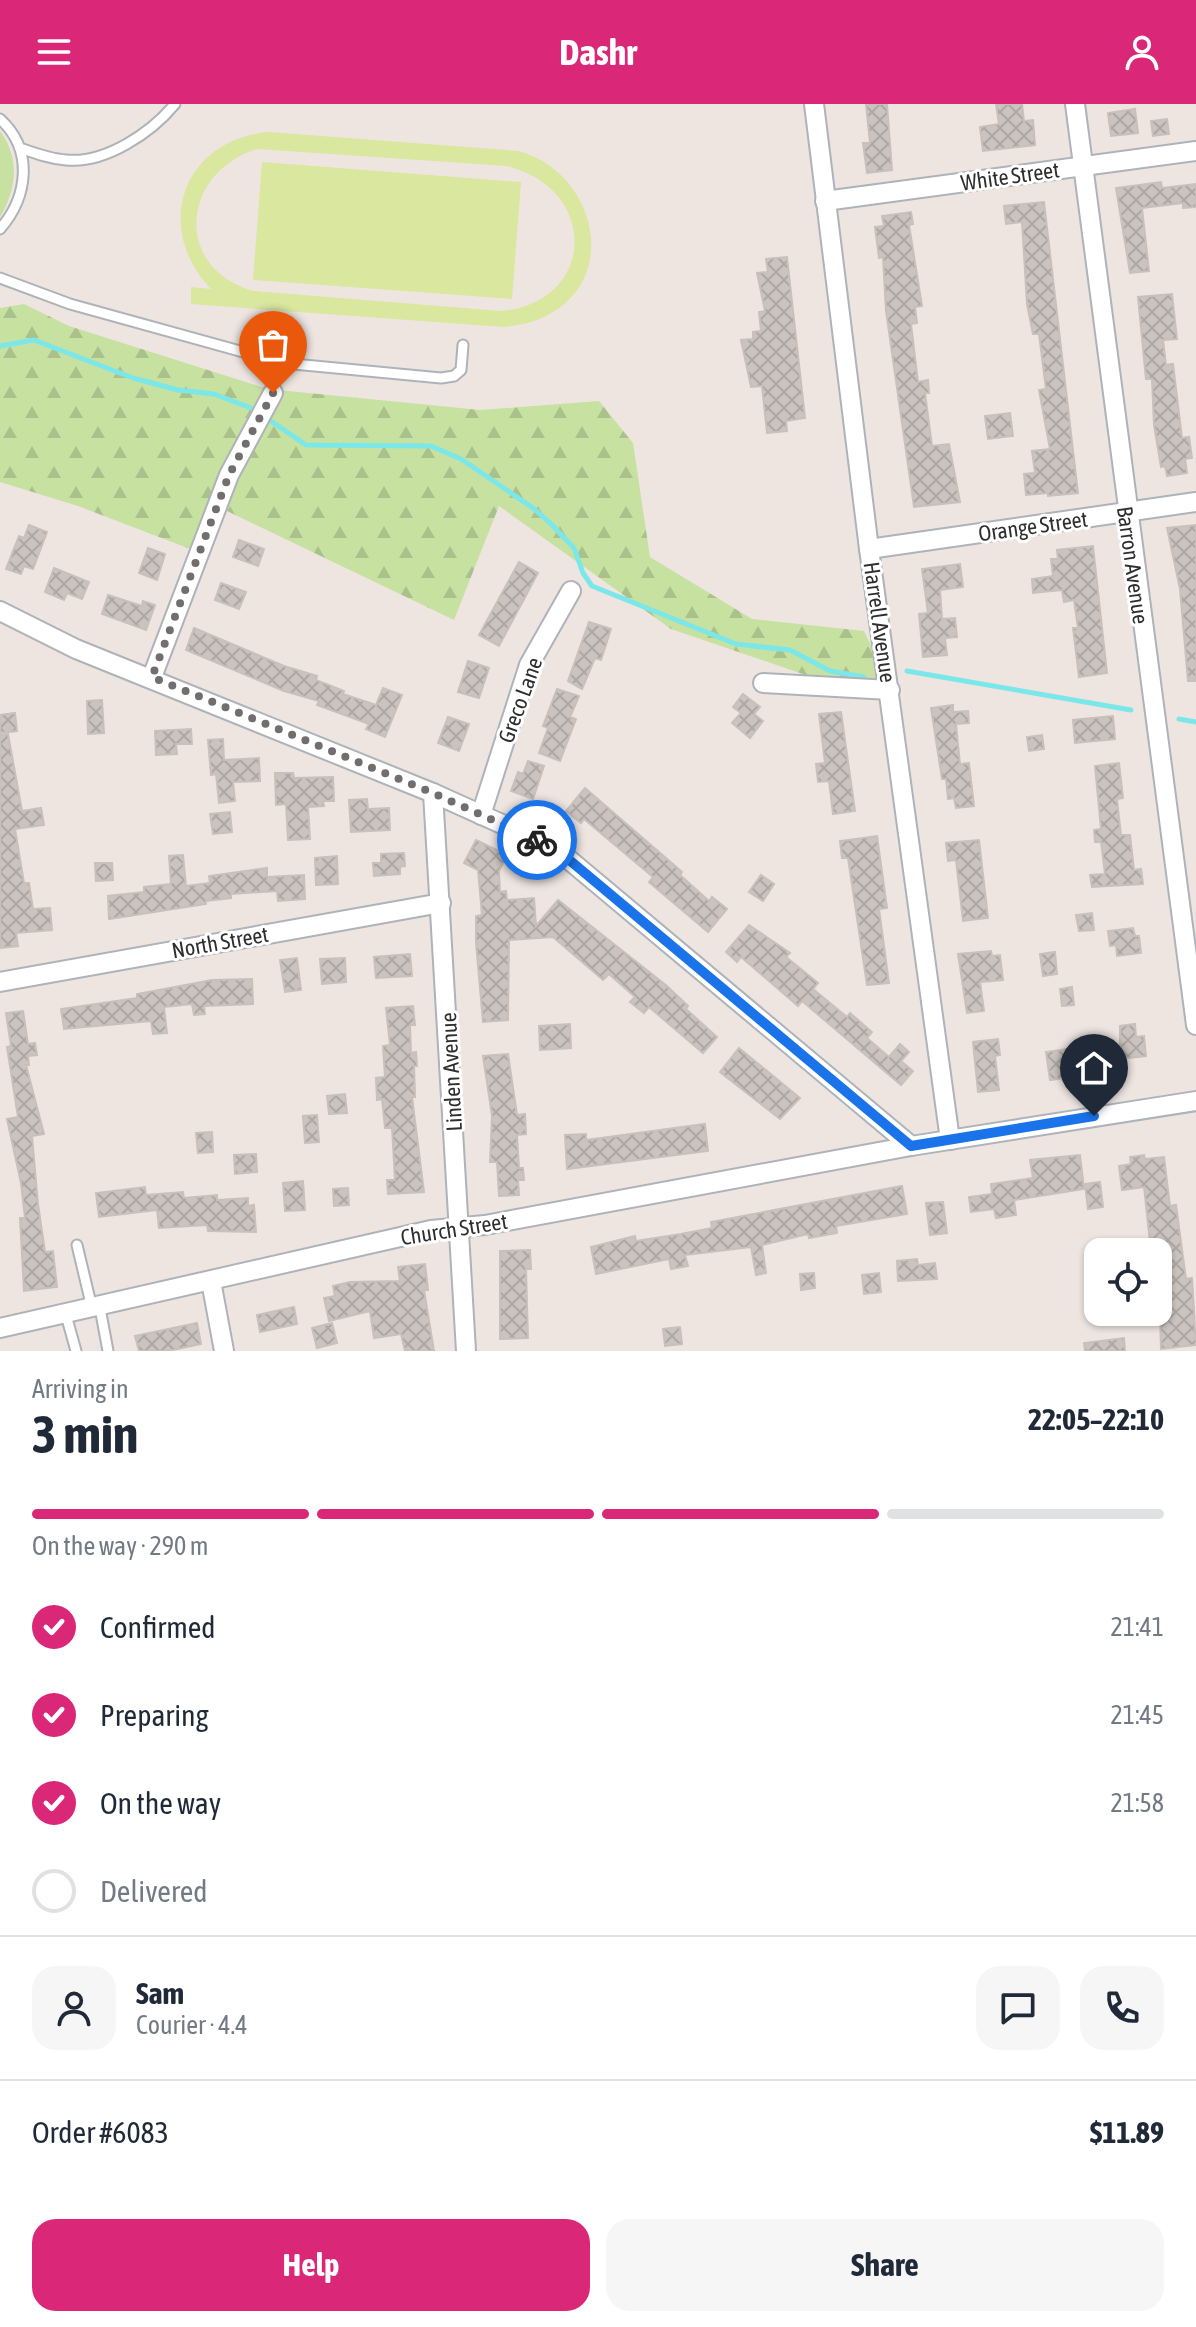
<!DOCTYPE html>
<meta charset="utf-8">
<style>
body{margin:0;font-family:"Asap Condensed",sans-serif;background:#f6f6f7;color:#1f2937;height:100vh;display:flex;flex-direction:column;font-size:30px;white-space:nowrap}
*{box-sizing:border-box;margin:0}
p{font-size:26px;color:#747a83}
.icon{flex:none;width:44px;height:44px;fill:none;stroke:currentColor;stroke-width:2;stroke-linecap:round;stroke-linejoin:round}
.map{position:relative;height:1247px;overflow:hidden}
.side{display:flex;flex-direction:column;background:#fff;flex:1}
.side>*{flex:none}
.fabs{position:absolute;left:1084px;top:1134px;display:grid;gap:16px}
.fabs a{display:grid;place-items:center;width:88px;height:88px;border-radius:16px;background:#fff;box-shadow:0 2px 6px #0004;font-size:40px}
.pin{position:absolute;display:grid;place-items:center;width:68px;height:68px;color:#fff;margin:-82px -34px;border-radius:50% 50% 50% 0;rotate:-45deg;box-shadow:0 0 8px #0007}
.pin .icon{rotate:45deg}
.courier{position:absolute;display:grid;place-items:center;width:80px;height:80px;margin:-40px;border:6px solid #1a73e8;border-radius:50%;background:#fff;color:#222;box-shadow:0 2px 10px #0007}
.headline em{font-style:normal;font-weight:700}
.headline div{display:flex;flex-direction:column-reverse}
.headline{display:flex;align-items:center;justify-content:space-between;height:136px;padding:0 32px}
h1{font-size:52px;font-weight:700;line-height:60px}
.bar{display:grid;grid-template-columns:repeat(4,1fr);gap:12px 8px;align-content:center;height:96px;padding:0 32px}
.bar i{height:10px;border-radius:6px;background:#e0e1e3}
.bar .selected{background:#db2777}
.bar p{grid-column:span 4}
.line{display:flex;align-items:center;gap:20px;padding:0 32px;border-top:2px solid #e0e1e3}
.line div{flex:1}
.round{display:grid;place-items:center;flex:none;width:84px;height:84px;border-radius:24px;background:#f6f6f7}
ol{padding:0 32px;list-style:none}
li{display:flex;align-items:center;gap:24px;height:88px}
li p{margin-inline-start:auto}
li .icon{padding:8px;border-radius:50%;background:#db2777;color:#fff;stroke-width:4}
li:last-child{color:#747a83}
li i{width:44px;height:44px;border:4px solid #e0e1e3;border-radius:50%}
.primary-button{display:flex;gap:16px;margin-top:auto;padding:16px 32px}
.primary-button a{flex:1;height:92px;border-radius:24px;background:#db2777;color:#fff;font-size:32px;font-weight:700;line-height:92px;text-align:center}
.primary-button a+a{background:#f6f6f7;color:#1f2937}
header{display:flex;justify-content:space-between;align-items:center;height:104px;padding:0 32px;background:#db2777;color:#fff;font-size:36px;font-weight:700}
.map>svg:first-child{display:block}
</style>
<header><svg class="icon" aria-label="menu" viewBox="0 0 24 24"><path d="M4 6h16M4 12h16M4 18h16"/></svg>Dashr<svg class="icon" aria-label="person" viewBox="0 0 24 24"><circle cx="12" cy="8" r="4"/><path d="M4 21q1-7 8-7t8 7"/></svg></header>
<div class="map">
<svg width="1196" height="1247" viewBox="0 0 1196 1247">
<defs>
<pattern id="forest-firs" width="22" height="20" patternUnits="userSpaceOnUse" patternTransform="scale(2)"><rect width="22" height="20" fill="#c7e1a1"/><path d="M5 1l3.5 6h-7zM16 11l3.5 6h-7z" fill="#abc18b"/></pattern>
<pattern id="building-cross-hatch" width="8" height="8" patternUnits="userSpaceOnUse" patternTransform="scale(2)"><rect width="8" height="8" fill="#cac3bf"/><path d="M0 0l8 8M0 8l8-8" fill="none" stroke="#aea8a4"/></pattern>
</defs>
<rect width="100%" height="100%" fill="#eee5e1"/>
<path fill="#c7e1a1" d="M0,27c20,27 17,58 0,86z"/>
<path fill="url(#forest-firs)" d="M24,200l45,22 199,63 212,21 119,-9 34,42 17,114 102,62 112,12 22,46 -51,8 -164,-56 -172,-123 -45,114 -227,-109 -21,44 -128,-49 -78,-24v-174z"/>
<g fill="#dae79e" fill-rule="evenodd">
<path d="M269,28l250,19c76,21 103,127 27,165 -13,7 -28,9 -42,11l-313,-23v-17l20,2c-59,-62 -28,-150 58,-157zM257,45l250,17c94,24 88,137 -6,145l-248,-20c-80,-23 -72,-118 4,-142z"/>
<path d="M262,58l259,20 -9,117 -259,-19z"/>
</g>
<g fill="none" stroke-linecap="round" stroke-linejoin="round">
<g stroke="#7be7e9" stroke-width="5">
<path d="M0,242l34,-6 99,38 45,12 36,4 37,14"/>
<path d="M271,317l35,24 125,1 30,13 72,49 18,16 23,24 9,25 9,13 144,58 54,6 40,21 34,6"/>
<path d="M907,567l224,39"/>
<path d="M1179,615l17,3"/>
</g>
</g>
<g fill="url(#building-cross-hatch)" stroke="#cac0ba" stroke-width="2">
<path d="M866,0h21l5,66 -25,3 -4,-30h7z"/>
<path d="M996,0h26l2,17 9,-1 2,25 -52,6 -3,-24 19,-3z"/>
<path d="M1135,5l3,24 -27,3 -3,-23z"/>
<path d="M1167,15l2,15 -16,2 -2,-15z"/>
<path d="M1161,78l1,6 34,-4v23l-13,1v-5l-41,5 7,63 -19,2 -14,-85z"/>
<path d="M1044,98l34,291 -30,3v-3l-22,2 -2,-21 11,-1 -3,-22 18,-2 -11,-59 7,-1 -7,-55h-6l-6,-30 -5,-82 -16,2 -2,-18z"/>
<path d="M911,108l2,12 -4,1 13,81 -7,1 2,16 -6,1 7,58 10,-2 1,13h-4l7,53 17,-2 11,58 -46,5 -28,-196 -3,-54 -4,1 -4,-31 9,-1 -2,-10z"/>
<path d="M787,153l18,161 -19,3 1,10 -20,2 -5,-47 -11,1 -10,-47 12,-1v-7l8,-1 -2,-19 6,-1 -8,-38 11,-1 -2,-13z"/>
<path d="M1172,190l5,45 -14,1 3,25 7,-1 9,74 7,-1 3,21 -7,1 2,14 -20,3 -2,-10 -4,1 -7,-42 -2,-46h-6l-8,-82z"/>
<path d="M1010,309l3,23 -25,3 -3,-23z"/>
<path d="M29,421l18,7 -14,37 -9,-3 -3,8 -15,-5 13,-33 5,2z"/>
<path d="M1196,421v156h-8l-8,-92 -13,-61z"/>
<path d="M239,436l25,9 -6,17 -25,-9z"/>
<path d="M1093,442l14,127 -28,4 -6,-49h5l-4,-28 -10,2 -2,-12 -29,3 -1,-14 21,-3 -2,-17h7l-1,-9z"/>
<path d="M148,444l17,6 -8,26 -18,-7z"/>
<path d="M519,458l19,11 -39,73 -20,-11z"/>
<path d="M960,460l3,23 -23,3 2,29 13,-1 2,19 -12,1 2,17 -24,2 -4,-43 9,-1 -6,-44z"/>
<path d="M54,464l35,14 -7,17 -15,-6 -3,7 -19,-8z"/>
<path d="M221,479l25,9 -7,17 -24,-9z"/>
<path d="M108,491l34,11 1,-5 12,4 -9,25 -44,-16z"/>
<path d="M589,518l22,7 -10,31 -6,-2 -13,31 -14,-8z"/>
<path d="M194,524l90,38 33,10 -1,4 28,11 -1,3 33,11 7,-17 19,7 -17,42 -19,-8 3,-5 -52,-19 2,-4 -35,-10 -98,-41z"/>
<path d="M468,557l21,7 -10,30 -21,-6z"/>
<path d="M557,585l22,7 -9,21 6,2 -16,42 -21,-8 9,-25 -5,-2z"/>
<path d="M743,590l17,13 -6,7 9,7 -13,17 -18,-15 9,-10 -8,-6z"/>
<path d="M102,596l2,33 -16,1 -1,-33z"/>
<path d="M953,601v7l15,-1 1,12 -13,1 4,40 9,-1 5,43 -18,2 -2,-10 -6,1 -2,-20h-4l-11,-71z"/>
<path d="M841,608l14,99 -22,3 -4,-33 -11,1 -2,-18 9,-1 -6,-49z"/>
<path d="M15,609l2,18 -17,2v-18z"/>
<path d="M1113,612l2,23 -40,4 -2,-23z"/>
<path d="M448,613l21,7 -10,27 -21,-8z"/>
<path d="M191,625l1,15h-16l1,10 -21,1 -1,-24z"/>
<path d="M8,630l14,77 19,-3 3,17 -29,4 9,54h5l4,26 17,-1 2,22 -36,3 2,13 -18,2v-213z"/>
<path d="M1042,631l2,14 -15,2 -2,-14z"/>
<path d="M223,635l1,21 35,-2 1,23 -27,1 2,19 -16,2 -3,-29 -5,1 -3,-35z"/>
<path d="M528,657l16,5 -11,33 -22,-8 7,-19 5,2z"/>
<path d="M1119,659l4,35 -6,1 4,36h9l4,35 7,-1 2,15 -51,3 -2,-12 15,-1 -4,-32h-6l-1,-12 7,-1 -6,-63z"/>
<path d="M275,669h18l1,5 39,-1 1,24h-11l1,5 -16,1 2,32 -22,1 -2,-36 -10,1z"/>
<path d="M585,684l97,84 -2,3 29,26 3,-4 15,12 -19,23 -59,-50 4,-5 -69,-58 -3,4 -15,-12z"/>
<path d="M367,695l1,10 21,-1 1,22 -39,2 -2,-32z"/>
<path d="M230,708l2,20 -19,2 -3,-20z"/>
<path d="M877,732l10,72 -8,1 10,74 -22,2 -19,-127h-6l-2,-17z"/>
<path d="M476,736l31,15 -8,16 1,21 6,-1 1,9 27,-2 2,28 22,-26 109,86 21,20 -2,3 31,28 -14,16 -54,-46 -5,6 -14,-11 5,-5 -26,-23 -6,6 -50,-43 -44,3 -1,80 -25,2 -7,-79v-27l6,-1 -4,-45 -14,-7z"/>
<path d="M979,736l9,78 -25,3 -7,-61 -8,1 -2,-18z"/>
<path d="M404,749l1,13 -5,1v7l-26,2 -1,-13h8v-9z"/>
<path d="M183,751l3,31 24,-3 -1,-7 58,-8v9l37,-2 1,24 -27,2 -1,-10 -46,3v4l-25,3v3l-97,15 -1,-23 36,-4v-5l27,-3 -2,-28z"/>
<path d="M337,752l1,28 -22,1 -1,-27z"/>
<path d="M95,759h17l1,17 -17,1z"/>
<path d="M761,771l13,9 -11,17 -14,-9z"/>
<path d="M1092,809l2,17 -15,1 -3,-16z"/>
<path d="M749,821l41,28 -4,4 32,26 -5,6 34,28 3,-4 22,19 -5,6 22,19 11,-13 9,8 -8,9 12,10 -12,14 -99,-84 -4,5 -57,-49 -4,5 -11,-10z"/>
<path d="M1133,824l2,8h4l2,17 -24,3 -1,-11 -6,1 -2,-15z"/>
<path d="M991,847l1,5 8,-1 3,25 -23,2 4,29 -17,2 -9,-59z"/>
<path d="M1055,848l2,22 -14,2 -3,-22z"/>
<path d="M410,850l2,22 -36,2 -2,-21z"/>
<path d="M297,854l4,32 -16,2 -5,-32z"/>
<path d="M345,854l1,24 -24,2 -2,-25z"/>
<path d="M252,875l1,25 -49,2 1,8 -11,1 -2,-11 -28,3 3,26 -14,1 -2,-13 -87,8 -3,-20 76,-11v-4l75,-14z"/>
<path d="M1072,883l2,18 -12,1 -2,-17z"/>
<path d="M413,902l2,19h-5l1,28 5,-1 1,14h-3l1,31h-3l12,95 -36,2 -1,-14h8l-3,-52h-7l-3,-29 -5,1 -1,-22 9,-1 -2,-31 7,-1 -4,-37z"/>
<path d="M23,907l5,33 7,-1 2,12 -9,1 1,9h-3l18,69 -12,2 6,68 7,48 8,-1 4,36 -33,4 -4,-73h5l-4,-35 -14,-64 11,-2 -11,-70 4,-1 -5,-33z"/>
<path d="M570,920l1,24 -31,2 -1,-24z"/>
<path d="M1135,920l1,13 8,-1 2,20 -26,3v-33z"/>
<path d="M998,935l2,16 -5,1 4,34 -21,2 -5,-50z"/>
<path d="M739,944l61,50 -20,21 -60,-47z"/>
<path d="M1068,945l4,28 -22,3 -4,-28z"/>
<path d="M508,950l9,61 8,-1 1,20 -9,1 2,33h4l1,12h-6l1,15 -20,1 -2,-34h-7l2,-46 -9,-60z"/>
<path d="M345,990l2,19 -18,1 -2,-18z"/>
<path d="M317,1011l2,27 -14,1 -2,-27z"/>
<path d="M705,1020l3,27 -141,18 -2,-34 21,-1v6z"/>
<path d="M212,1028l1,20 -15,1 -2,-20z"/>
<path d="M256,1050l1,18 -22,2 -1,-19z"/>
<path d="M1080,1051l4,34 -70,11 2,15 -20,3 -2,-9 -23,3 -2,-15 23,-3 -1,-10 42,-6 -3,-18z"/>
<path d="M1144,1051l1,4 19,-2 6,49 6,-1 10,74 6,-1 4,67 -35,4 -3,-97h-7l-7,-65 -22,3 -3,-24 12,-2 -1,-7z"/>
<path d="M303,1077l2,29 -20,1 -2,-28z"/>
<path d="M1100,1078l3,25 -15,2 -3,-25z"/>
<path d="M902,1082l5,28 -71,12 1,7 -28,5 -1,-4 -46,11 4,28 -10,2 -5,-28 -66,8 3,11 -17,3 -2,-10 -73,15 -5,-27 44,-11 1,5 45,-7 31,-6 -1,-6z"/>
<path d="M145,1083l1,8 37,-3 1,6 33,-3v5l31,-2v8l6,-1 2,27 -48,-1 -1,-6 -48,3 -2,-18 -58,7 -3,-24z"/>
<path d="M348,1084l1,17 -15,1 -1,-17z"/>
<path d="M943,1098l4,31 -17,2 -4,-32z"/>
<path d="M530,1146l1,19h-5l2,69 -28,1v-88z"/>
<path d="M917,1155l1,6 17,-2 2,16 -39,2 -1,-20z"/>
<path d="M425,1160l3,26h-4l10,61h-29l-4,-17 -27,4 -4,-27 -41,10 -5,-23 11,-2 -2,-10 17,-4 50,-1 -2,-14z"/>
<path d="M814,1169l1,15 -14,2 -1,-16z"/>
<path d="M879,1169l2,19 -17,2 -2,-19z"/>
<path d="M294,1203l3,17 -37,8 -3,-17z"/>
<path d="M197,1219l4,21 -33,7h-29l-4,-15z"/>
<path d="M332,1219l5,20 -20,5 -5,-20z"/>
<path d="M680,1223l2,17 -17,2 -2,-17z"/>
<path d="M1124,1234l1,13h-40l-1,-8z"/>
</g>
<g fill="none" stroke-linecap="round" stroke-linejoin="round">
<g stroke="#aeb3b9" stroke-width="13">
<g id="service">
<path d="M0,15c34,31 28,78 0,110"/>
<path d="M23,45c14,5 28,10 43,11 39,4 85,-27 109,-56"/>
<path d="M0,174l70,26 213,59 158,15 13,-2 7,-6 2,-25"/>
<path d="M77,1141l15,63"/>
<path d="M100,1204l8,43"/>
<path d="M66,1211l10,36"/>
</g>
</g>
<g stroke="#aeb3b9" stroke-width="22">
<g id="minor">
<path d="M814,0l55,445 81,591"/>
<path d="M1075,0l121,921"/>
<path d="M825,97l371,-50"/>
<path d="M869,445l327,-47"/>
<path d="M0,507l76,38 357,144 122,55 356,298 285,-45"/>
<path d="M152,573l77,-202 44,-82"/>
<path d="M763,579l127,7"/>
<path d="M433,689l33,558"/>
<path d="M481,711l48,-150 42,-74"/>
<path d="M0,878l441,-79"/>
<path d="M211,1177l13,70"/>
<path d="M0,1224l431,-98 54,-5 426,-79"/>
</g>
</g>
<use href="#service" stroke="#fff" stroke-width="9"/>
<use href="#minor" stroke="#fff" stroke-width="18"/>
</g>
<g fill="none" stroke-linecap="round" stroke-linejoin="round">
<path stroke="#716e6d" stroke-width="8" stroke-dasharray="0 14.4" d="M273,289l-44,82 -77,202 281,116 104,47"/>
<path stroke="#1a73e8" stroke-width="10" d="M537,736l18,8 356,298 183,-30"/>
</g>
<g text-anchor="middle" stroke-width="6" stroke-linejoin="round" paint-order="stroke">
<g font-size="22" fill="#2e2e2e" stroke="#fff">
<text transform="translate(1010 72) rotate(-8)" y="8">White Street</text>
<text transform="translate(1033 422) rotate(-8)" y="8">Orange Street</text>
<text transform="translate(1133 461) rotate(82)" y="8">Barron Avenue</text>
<text transform="translate(880 518) rotate(82)" y="8">Harrell Avenue</text>
<text transform="translate(520 596) rotate(-70)" y="8">Greco Lane</text>
<text transform="translate(220 838) rotate(-10)" y="8">North Street</text>
<text transform="translate(451 968) rotate(-93)" y="8">Linden Avenue</text>
<text transform="translate(454 1125) rotate(-9)" y="8">Church Street</text>
</g>
</g>
</svg>
<div class="fabs">
<a><svg class="icon" aria-label="locate" viewBox="0 0 24 24"><circle cx="12" cy="12" r="6"/><path d="M12 2v4M12 18v4M2 12h4M18 12h4"/></svg></a>
</div>
<div class="pin" style="left:273px;top:289px;background:#ea580c"><svg class="icon" aria-label="bag" viewBox="0 0 24 24"><path d="M5 8h14l-1 12H6zM9 8a3 3 0 0 1 6 0"/></svg></div>
<div class="pin" style="left:1094px;top:1012px;background:#1f2937"><svg class="icon" aria-label="home" viewBox="0 0 24 24"><path d="M3 11l9-7 9 7M6 9v11h12V9"/></svg></div>
<div class="courier" style="left:537px;top:736px"><svg class="icon" aria-label="bike" viewBox="0 0 24 24"><circle cx="6" cy="16" r="4"/><circle cx="18" cy="16" r="4"/><path d="M6 16l4-8h5l3 8M10 8l3 8H6M13 5h3"/></svg></div>
</div>
<section class="side">
<div class="headline"><div><h1>3 min</h1><p>Arriving in</p></div><em>22:05–22:10</em></div>
<div class="bar"><i class="selected"></i><i class="selected"></i><i class="selected"></i><i></i><p>On the way · 290 m</p></div>
<ol>
<li><svg class="icon" aria-label="check" viewBox="0 0 24 24"><path d="M5 12l5 5 9-10"/></svg>Confirmed<p>21:41</p></li>
<li><svg class="icon" aria-label="check" viewBox="0 0 24 24"><path d="M5 12l5 5 9-10"/></svg>Preparing<p>21:45</p></li>
<li><svg class="icon" aria-label="check" viewBox="0 0 24 24"><path d="M5 12l5 5 9-10"/></svg>On the way<p>21:58</p></li>
<li><i></i>Delivered</li>
</ol>
<div class="line" style="height:144px"><a class="round"><svg class="icon" aria-label="person" viewBox="0 0 24 24"><circle cx="12" cy="8" r="4"/><path d="M4 21q1-7 8-7t8 7"/></svg></a><div><b>Sam</b><p>Courier · 4.4</p></div><a class="round"><svg class="icon" aria-label="chat" viewBox="0 0 24 24"><path d="M4 5h16v11H9l-5 4z"/></svg></a><a class="round"><svg class="icon" aria-label="phone" viewBox="0 0 24 24"><path d="M5 4h4l2 5-3 2q2 4 5 5l2-3 5 2v4C11 20 4 13 5 4z"/></svg></a></div>
<div class="line" style="height:104px"><div>Order #6083</div><b>$11.89</b></div>
<div class="primary-button"><a>Help</a><a>Share</a></div>
</section>
